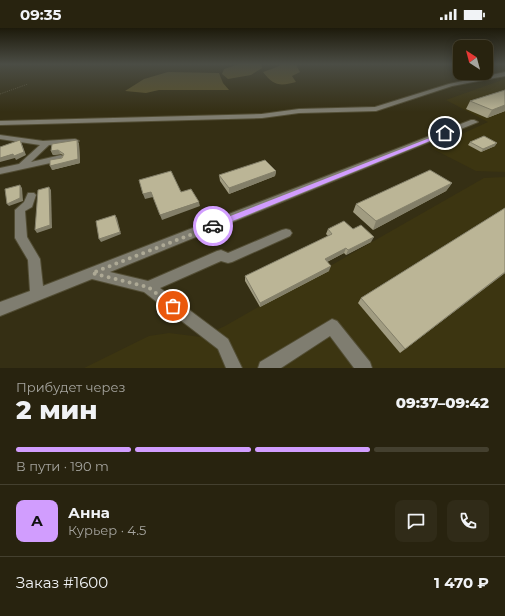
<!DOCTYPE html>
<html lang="ru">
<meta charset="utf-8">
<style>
body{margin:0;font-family:Montserrat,sans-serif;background:#302b18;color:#f1f3f6;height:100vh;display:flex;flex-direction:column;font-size:15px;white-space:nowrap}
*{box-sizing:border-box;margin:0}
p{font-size:13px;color:#a5a49e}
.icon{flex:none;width:22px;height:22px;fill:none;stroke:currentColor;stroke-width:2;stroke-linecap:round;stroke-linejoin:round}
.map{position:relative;height:340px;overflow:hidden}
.side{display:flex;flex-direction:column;background:#28230f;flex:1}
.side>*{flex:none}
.needle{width:26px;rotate:324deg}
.buttons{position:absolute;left:453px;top:12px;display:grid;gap:8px}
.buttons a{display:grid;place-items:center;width:40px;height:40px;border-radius:8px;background:#28230f;box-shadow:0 2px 10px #0003,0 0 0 1px #44402f;font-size:20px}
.pin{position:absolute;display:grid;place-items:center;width:34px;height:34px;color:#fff;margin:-17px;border:2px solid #fff;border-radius:50%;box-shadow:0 1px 4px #0007}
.courier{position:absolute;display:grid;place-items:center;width:40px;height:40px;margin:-20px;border:3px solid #d19dfe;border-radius:50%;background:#fff;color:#222;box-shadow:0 1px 5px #0007}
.headline em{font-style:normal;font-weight:800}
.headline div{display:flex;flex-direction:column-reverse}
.headline{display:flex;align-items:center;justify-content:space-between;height:68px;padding:0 16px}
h1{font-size:26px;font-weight:800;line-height:30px}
.bar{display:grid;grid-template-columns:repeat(4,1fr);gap:6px 4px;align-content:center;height:48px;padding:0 16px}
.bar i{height:5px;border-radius:3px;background:#44402f}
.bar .current{background:#d19dfe}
.bar p{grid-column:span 4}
.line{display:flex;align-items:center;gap:10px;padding:0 16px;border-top:1px solid #44402f}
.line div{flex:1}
.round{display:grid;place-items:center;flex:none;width:42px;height:42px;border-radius:8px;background:#302b18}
.status{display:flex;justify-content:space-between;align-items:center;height:28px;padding:0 20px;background:#28230f;direction:ltr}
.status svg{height:11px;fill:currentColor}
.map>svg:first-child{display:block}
</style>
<div class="status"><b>09:35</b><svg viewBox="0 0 49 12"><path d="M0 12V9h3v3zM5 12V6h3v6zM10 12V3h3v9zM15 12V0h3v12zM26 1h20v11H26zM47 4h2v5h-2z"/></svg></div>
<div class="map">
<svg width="505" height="340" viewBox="0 0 505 340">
<rect width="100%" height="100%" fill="#352f14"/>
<g fill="#3c3511">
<path d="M505,51v93l-29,-1 -45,-23 57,-26 -42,-22z"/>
<path d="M505,149v191h-421l65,-32 20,-3 32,4 24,-11 259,-148z"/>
</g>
<g fill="#5c5329">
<path d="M240,36h21l1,4 -11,7 -23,4 -6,-5 2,-5z"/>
<path d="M282,36l14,1 4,7 -8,4 4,6c-17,5 -23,3 -33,-10l14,-5z"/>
<path d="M168,44l51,1 4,10 6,7h-70l-13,3 -21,-2 19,-12z"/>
</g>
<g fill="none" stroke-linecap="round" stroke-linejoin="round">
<g stroke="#524d34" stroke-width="2">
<g id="minor">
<path d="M505,44v4l-53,10 -76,25 -77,2 -37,5 -262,7v-4l262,-7 37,-5 76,-2 74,-23z"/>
<path d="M471,92h3l4,2 -368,150 38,9 69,-30 4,-1 7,3 54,-23 4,-1 4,1 2,3 -2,3 -58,26 -4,1 -7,-2 -61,27 68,51 14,29h-16l-8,-19 -74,-57 -52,-13 -92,37v-14l30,-11 -2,-31 -13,-22v-28l9,-8 4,-9h6l2,2 -4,12 -7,4 2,26 13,22 3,27z"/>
<path d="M0,107l43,6 32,-2 4,2 -4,2 -26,2 -18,17 30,-7 4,3 -1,2 -64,14v-6l19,-4 21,-19 -40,-6z"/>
<path d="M332,291l5,2 33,41 2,6h-18l-24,-32 -49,32h-23l2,-6z"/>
</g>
</g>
<path stroke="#807b65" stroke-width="1" stroke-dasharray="0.5 1.5" stroke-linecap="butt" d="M0,66l28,-10"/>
<use href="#minor" fill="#7f7d70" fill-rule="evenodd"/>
</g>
<g fill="#a19c81">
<path d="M505,62v21l-18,7 -21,-9 4,-8z"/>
<path d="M77,112l2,4 1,19 -28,7 11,-15 -2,-1 -8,1 -2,-4z"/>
<path d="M470,114l25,4 -14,6 -13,-7z"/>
<path d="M276,143l-1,5 -46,18 -9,-13 -1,-6z"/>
<path d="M452,155l-6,8 -73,39 -20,-18 3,-8z"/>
<path d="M505,180v65l-105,80 -42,-50 3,-5z"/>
<path d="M328,201h25l18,13 -25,13 -2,-2 -17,9 2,9 -69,36 -15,-26v-5l83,-40 -2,-2z"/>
</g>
<g fill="#837f69">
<path d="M505,77v6l-18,7 5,-8z"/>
<path d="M20,112l2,4 4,11 -10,5 -1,-2 -15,4v-4l13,-4z"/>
<path d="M77,112l2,4 1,19 -28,7 -2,-4 28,-7z"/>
<path d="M497,115l-2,3 -14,6 2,-3z"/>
<path d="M58,122l3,4 -8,1 -2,-4z"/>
<path d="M276,143l-1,5 -46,18v-6z"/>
<path d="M452,155l-6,8 -73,39 3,-9z"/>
<path d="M20,157l2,3 1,13 -14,5 -2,-2z"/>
<path d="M49,159l2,3 1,38 -15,5 -2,-3z"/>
<path d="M151,164l2,5 -8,2 -2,-5z"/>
<path d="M199,174l1,4 -38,14 -2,-5z"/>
<path d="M115,187l2,3 4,16 -20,8 -2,-3z"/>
<path d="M374,209l-3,5 -25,13 2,-5z"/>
<path d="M346,220l-2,5 -21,11 2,-5z"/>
<path d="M331,238l-2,5 -69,36v-4z"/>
<path d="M505,244v1l-105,80 5,-4z"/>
</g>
<g fill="#bbb596" stroke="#837f69">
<path d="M505,62v15l-13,5 -22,-9z"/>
<path d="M484,108l13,7 -14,6 -13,-7z"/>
<path d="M20,112l4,12 -10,4 -1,-2 -13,4v-11z"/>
<path d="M77,112l1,19 -28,7v-6l12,-2 2,-4 -6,-4 -7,1 1,-7z"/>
<path d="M265,132l11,11 -47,17 -10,-13z"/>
<path d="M430,142l22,13 -76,38 -20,-17z"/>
<path d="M171,143l10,21 10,-3 8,13 -39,13 -9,-23 -8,2 -4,-14z"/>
<path d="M20,157v13l-13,6 -2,-15z"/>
<path d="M49,159l1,38 -15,5 3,-40z"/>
<path d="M505,180v64l-100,77 -44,-51z"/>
<path d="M115,187l5,17 -21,7 -3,-18z"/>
<path d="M344,193l9,8 8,-4 13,12 -26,13 -2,-2 -21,11 6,7 -71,37 -15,-27 87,-42 -4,-5z"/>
</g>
<linearGradient id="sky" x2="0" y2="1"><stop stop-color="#1d1a0b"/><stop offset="0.43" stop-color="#4b4d45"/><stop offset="1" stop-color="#4b4d45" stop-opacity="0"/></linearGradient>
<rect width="505" height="84" fill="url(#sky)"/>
<path fill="#d19dfe" d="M445,104l2,2 -232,94h-5l-1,-2 1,-2z"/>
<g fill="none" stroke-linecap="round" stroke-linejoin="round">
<path stroke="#ada995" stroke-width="4" stroke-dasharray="0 7.2" d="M173,278l-25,-19 -56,-14 121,-47"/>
</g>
</svg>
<div class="buttons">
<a><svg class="needle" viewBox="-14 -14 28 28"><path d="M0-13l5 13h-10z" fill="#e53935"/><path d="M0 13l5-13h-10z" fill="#a5a49e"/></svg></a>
</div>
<div class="pin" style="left:173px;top:278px;background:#ea580c"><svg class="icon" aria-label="bag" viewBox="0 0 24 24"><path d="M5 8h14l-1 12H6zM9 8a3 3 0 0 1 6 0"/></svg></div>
<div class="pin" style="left:445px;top:105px;background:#1f2937"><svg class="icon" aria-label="home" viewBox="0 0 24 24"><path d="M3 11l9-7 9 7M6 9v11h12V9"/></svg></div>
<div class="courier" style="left:213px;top:198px"><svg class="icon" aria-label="car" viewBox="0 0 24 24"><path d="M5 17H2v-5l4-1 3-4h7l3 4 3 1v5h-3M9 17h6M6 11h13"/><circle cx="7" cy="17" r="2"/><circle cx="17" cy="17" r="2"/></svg></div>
</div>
<section class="side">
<div class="headline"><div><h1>2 мин</h1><p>Прибудет через</p></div><em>09:37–09:42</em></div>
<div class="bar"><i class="current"></i><i class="current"></i><i class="current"></i><i></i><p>В пути · 190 m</p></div>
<div class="line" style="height:72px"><b class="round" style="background:#d19dfe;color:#111">А</b><div><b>Анна</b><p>Курьер · 4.5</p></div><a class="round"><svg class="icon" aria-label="chat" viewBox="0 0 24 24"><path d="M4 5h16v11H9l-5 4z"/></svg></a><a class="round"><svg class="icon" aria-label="phone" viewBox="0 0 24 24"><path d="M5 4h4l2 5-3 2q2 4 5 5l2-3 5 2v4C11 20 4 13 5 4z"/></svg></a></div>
<div class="line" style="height:52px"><div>Заказ #1600</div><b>1 470 ₽</b></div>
</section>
